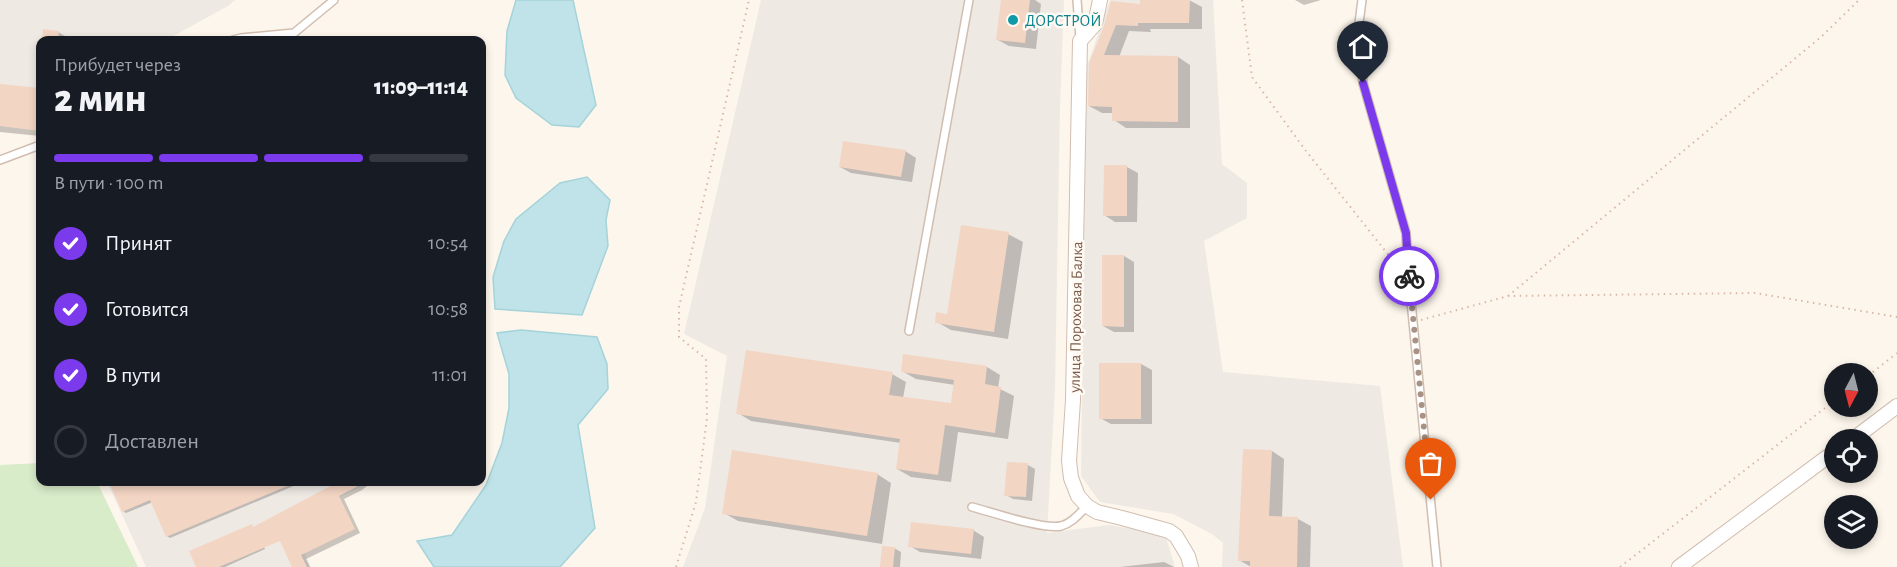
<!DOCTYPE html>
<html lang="ru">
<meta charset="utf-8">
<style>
body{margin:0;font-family:"Alegreya Sans",sans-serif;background:#242831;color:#f1f3f6;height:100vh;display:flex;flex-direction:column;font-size:22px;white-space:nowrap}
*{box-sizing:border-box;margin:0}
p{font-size:20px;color:#9ea1a6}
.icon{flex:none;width:33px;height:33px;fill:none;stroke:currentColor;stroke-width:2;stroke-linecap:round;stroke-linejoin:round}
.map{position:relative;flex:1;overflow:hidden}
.details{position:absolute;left:36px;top:36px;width:450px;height:450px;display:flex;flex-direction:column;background:#171b24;border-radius:12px;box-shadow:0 3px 9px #0003}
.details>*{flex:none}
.needle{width:39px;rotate:187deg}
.buttons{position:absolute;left:1824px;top:363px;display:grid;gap:12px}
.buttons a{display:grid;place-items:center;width:54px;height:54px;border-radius:50%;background:#171b24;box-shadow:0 3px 9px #0003;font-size:30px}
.pin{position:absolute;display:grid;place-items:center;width:51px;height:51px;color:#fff;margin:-62px -26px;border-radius:50% 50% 50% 0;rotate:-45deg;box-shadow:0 0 6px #0007}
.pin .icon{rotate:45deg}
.courier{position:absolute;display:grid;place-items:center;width:60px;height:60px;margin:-30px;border:4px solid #7c3aed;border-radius:50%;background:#fff;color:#222;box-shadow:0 2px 8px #0007}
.headline em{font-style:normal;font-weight:800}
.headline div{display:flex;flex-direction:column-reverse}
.headline{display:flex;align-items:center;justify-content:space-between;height:102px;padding:0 18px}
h1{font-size:39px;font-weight:800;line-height:45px}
.bar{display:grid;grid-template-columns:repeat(4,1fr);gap:9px 6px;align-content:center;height:72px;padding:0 18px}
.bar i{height:8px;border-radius:4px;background:#363941}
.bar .active{background:#7c3aed}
.bar p{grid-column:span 4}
ol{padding:0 18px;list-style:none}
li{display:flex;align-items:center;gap:18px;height:66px}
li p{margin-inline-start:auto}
li .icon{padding:6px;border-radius:50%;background:#7c3aed;color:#fff;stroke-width:4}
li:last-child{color:#9ea1a6}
li i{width:33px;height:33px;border:3px solid #363941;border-radius:50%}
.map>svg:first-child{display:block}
</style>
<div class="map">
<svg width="1897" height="567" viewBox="0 0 1897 567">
<rect width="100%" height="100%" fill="#fdf6ec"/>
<g fill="#efe9e4">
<path d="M0,0h235l-7,6 -62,34h-126v62l-40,16z"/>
<path d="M761,0h303l-4,107 -5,281 -8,145 62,-8 56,9 10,33h-492l22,-59 22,-152 -43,-22z"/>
<path d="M1110,0h103l9,164 25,19v35l-43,23 19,131 157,14 23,181h-181l1,-24 -11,-9 -39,-20 -73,-12 -19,-26 4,-370 2,-40z"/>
<path d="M107,482h263l-80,40 21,45h-165z"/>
</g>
<path fill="#d8ecc9" d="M40,463v19h57l41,85h-138v-102z"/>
<g fill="#bfe3e8" stroke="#a5d3da" stroke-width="1.5">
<path d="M516,0h57l23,105 -17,22 -27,-2 -36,-27 -11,-23 2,-44z"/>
<path d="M587,177l23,23 -4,20 2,26 -26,69 -87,-6 -2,-32 11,-36 12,-22 44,-36z"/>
<path d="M521,330l76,7 10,27 1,25 -30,36 17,103 -35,39h-126l-17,-26 35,-6 34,-50 16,-42 7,-35v-34l-12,-41z"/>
</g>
<g fill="#0003">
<path d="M1002,0h33l6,4 -5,45 -27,-3 -11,-6z"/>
<path d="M1142,0h47l13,7v22h-52l1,3 -22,-1 -10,26h59l12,8v63h-64l-12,-8v-7h-12l-13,-7 16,-79 37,-22z"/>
<path d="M1295,0h26l-17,5z"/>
<path d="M44,31l14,1 7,4v4h-22z"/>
<path d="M0,85l40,5v46l-40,-4z"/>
<path d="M905,151l11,7 -4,24 -61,-9 -11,-6z"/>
<path d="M1127,167l11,6 -1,49h-22l-11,-7z"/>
<path d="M1008,234l15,8 -15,97 -57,-9 -14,-8 12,-6z"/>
<path d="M1124,256l10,6v70h-20l-11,-6z"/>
<path d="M1141,364l11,6v54h-41l-11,-6z"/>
<path d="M987,367l13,8 -2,13 16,8 -6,43 -50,-7 -7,50 -40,-5 -14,-8 4,-26 -150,-22 -13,-8 154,-39 14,8 -3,16 49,6 3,-19 -39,-6 -14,-8z"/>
<path d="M1272,451l12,8 -2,59 16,1 13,7 -1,41h-59l-12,-7z"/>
<path d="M1009,463l19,2 7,4 -3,32 -19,-2 -7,-4z"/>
<path d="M877,474l14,9 -9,61 -144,-23 -14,-8z"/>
<path d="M134,482h169l-133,56 -3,-2 -14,-34 -27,11 -3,-2 -9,-21z"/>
<path d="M341,482h31l-10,8 -18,9 16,34 -54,26 4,8h-16l-23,-48z"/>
<path d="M251,526l3,2 11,21 -40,18h-27z"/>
<path d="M973,530l11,7 -3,22 -61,-7 -10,-6z"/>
<path d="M894,548l7,4 -1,15h-18z"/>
<path d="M1164,562l10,5h-54z"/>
</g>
<g fill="#f3d5c3">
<path d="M1001,0h29l-5,43 -29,-3z"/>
<path d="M1140,0h50l-1,23h-51v3l-22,-1 -12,30 74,1v66l-66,-1v-14l-24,-1 1,-43 15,-37 7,-25 29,3z"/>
<path d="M43,29l16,2 -1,9h-16z"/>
<path d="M0,84l40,4v43l-40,-5z"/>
<path d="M843,141l63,9 -5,27 -62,-10z"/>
<path d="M1104,165h23v51h-24z"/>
<path d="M961,225l48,7 -15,100 -59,-9 1,-11 11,2z"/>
<path d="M1102,255h22v72l-22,-1z"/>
<path d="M746,350l147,22 -4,23 62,8 3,-23 -53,-8 2,-18 84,12 -2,18 16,3 -6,46 -50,-8 -7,50 -42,-6 4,-30 -164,-25z"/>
<rect x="1099" y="363" width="42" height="56"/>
<path d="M1243,449l29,1 -3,66 29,1 -1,50h-47v-6h-12z"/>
<path d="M732,450l146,23 -11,63 -145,-22z"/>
<path d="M1007,462l21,1 -2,34 -22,-1z"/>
<path d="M109,482h188l-131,55 -16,-37 -28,12z"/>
<path d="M338,482h28l-27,14 16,33 -54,26 6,12h-15l-12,-26 -61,26h-23l-7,-16 63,-27 1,3z"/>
<path d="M911,522l63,7 -3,25 -63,-7z"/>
<path d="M882,546l13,1 -2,20h-13z"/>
</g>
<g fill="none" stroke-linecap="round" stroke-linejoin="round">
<g stroke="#d1beb0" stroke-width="10">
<g id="service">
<path d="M1077,0l3,39"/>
<path d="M1362,0l-4,31 5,52 43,150 3,48 28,286"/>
<path d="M233,40l8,-2 53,-5 40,-33"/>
<path d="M0,160l40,-15"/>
<path d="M909,331l60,-331"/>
<path d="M972,507c20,5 71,23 89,19 11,-3 18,-12 26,-20"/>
</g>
</g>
<g stroke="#d1beb0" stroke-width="16">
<g id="minor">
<path d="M1100,0l-5,24 -15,17 -7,359 -4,61 2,17 7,18 9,10 10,6 25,6 47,13 7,5 12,20 3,11"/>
<path d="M1852,440l45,-34"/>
<path d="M1679,567l155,-115"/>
</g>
</g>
<g stroke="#d9b8a5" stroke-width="2" stroke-dasharray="1.5 4.5" stroke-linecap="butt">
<path d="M1242,0l10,77 54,74 92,116"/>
<path d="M1508,296l313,-259 38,-37"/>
<path d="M1421,320l87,-24 247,-3 142,24"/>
<path d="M1868,376l29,-23"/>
<path d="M676,567l20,-65 11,-84 -1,-59 -27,-22v-30l70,-307"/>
<path d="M1620,567l214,-166"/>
</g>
<use href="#service" stroke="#fff" stroke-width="7"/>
<use href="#minor" stroke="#fff" stroke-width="14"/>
</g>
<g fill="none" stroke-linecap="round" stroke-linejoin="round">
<path stroke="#a89285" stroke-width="6" stroke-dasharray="0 10.8" d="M1409,276l22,224"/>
<path stroke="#7c3aed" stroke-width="8" d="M1363,83l43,150 3,43"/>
</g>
<circle fill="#0f9aa8" stroke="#fffaf3" stroke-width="2" cx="1013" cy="20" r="6"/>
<g text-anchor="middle" stroke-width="5" stroke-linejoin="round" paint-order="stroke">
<g font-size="16" fill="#0d838f" stroke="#fffaf3" text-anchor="start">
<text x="1025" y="26">ДОРСТРОЙ</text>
</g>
<g font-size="16" fill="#7a5c4d" stroke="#fffaf3">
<text transform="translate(1075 317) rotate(-89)" y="6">улица Пороховая Балка</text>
</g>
</g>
</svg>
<div class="buttons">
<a><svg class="needle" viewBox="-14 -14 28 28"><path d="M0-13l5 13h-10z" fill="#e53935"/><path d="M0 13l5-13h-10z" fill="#9ea1a6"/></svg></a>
<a><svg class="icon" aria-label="locate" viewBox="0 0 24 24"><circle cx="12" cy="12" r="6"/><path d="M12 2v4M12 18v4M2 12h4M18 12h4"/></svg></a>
<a><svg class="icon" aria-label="layers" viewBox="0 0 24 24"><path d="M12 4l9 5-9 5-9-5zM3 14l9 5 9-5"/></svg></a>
</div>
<div class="pin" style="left:1431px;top:500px;background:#ea580c"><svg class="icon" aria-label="bag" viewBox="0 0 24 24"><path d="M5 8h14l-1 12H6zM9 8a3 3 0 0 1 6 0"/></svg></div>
<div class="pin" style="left:1363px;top:83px;background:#1f2937"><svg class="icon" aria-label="home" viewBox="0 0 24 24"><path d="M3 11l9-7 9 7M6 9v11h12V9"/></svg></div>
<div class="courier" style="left:1409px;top:276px"><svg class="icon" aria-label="bike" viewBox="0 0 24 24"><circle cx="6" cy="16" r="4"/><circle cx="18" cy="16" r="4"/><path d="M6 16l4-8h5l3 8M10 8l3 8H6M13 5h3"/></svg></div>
<section class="details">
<div class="headline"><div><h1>2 мин</h1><p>Прибудет через</p></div><em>11:09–11:14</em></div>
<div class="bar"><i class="active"></i><i class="active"></i><i class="active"></i><i></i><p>В пути · 100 m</p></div>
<ol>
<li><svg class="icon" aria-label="check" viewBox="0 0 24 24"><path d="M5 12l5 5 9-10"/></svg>Принят<p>10:54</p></li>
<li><svg class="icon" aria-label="check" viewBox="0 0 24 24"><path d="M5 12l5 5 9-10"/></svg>Готовится<p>10:58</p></li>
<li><svg class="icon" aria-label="check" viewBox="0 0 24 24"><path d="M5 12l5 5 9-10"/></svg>В пути<p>11:01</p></li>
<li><i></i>Доставлен</li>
</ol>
</section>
</div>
